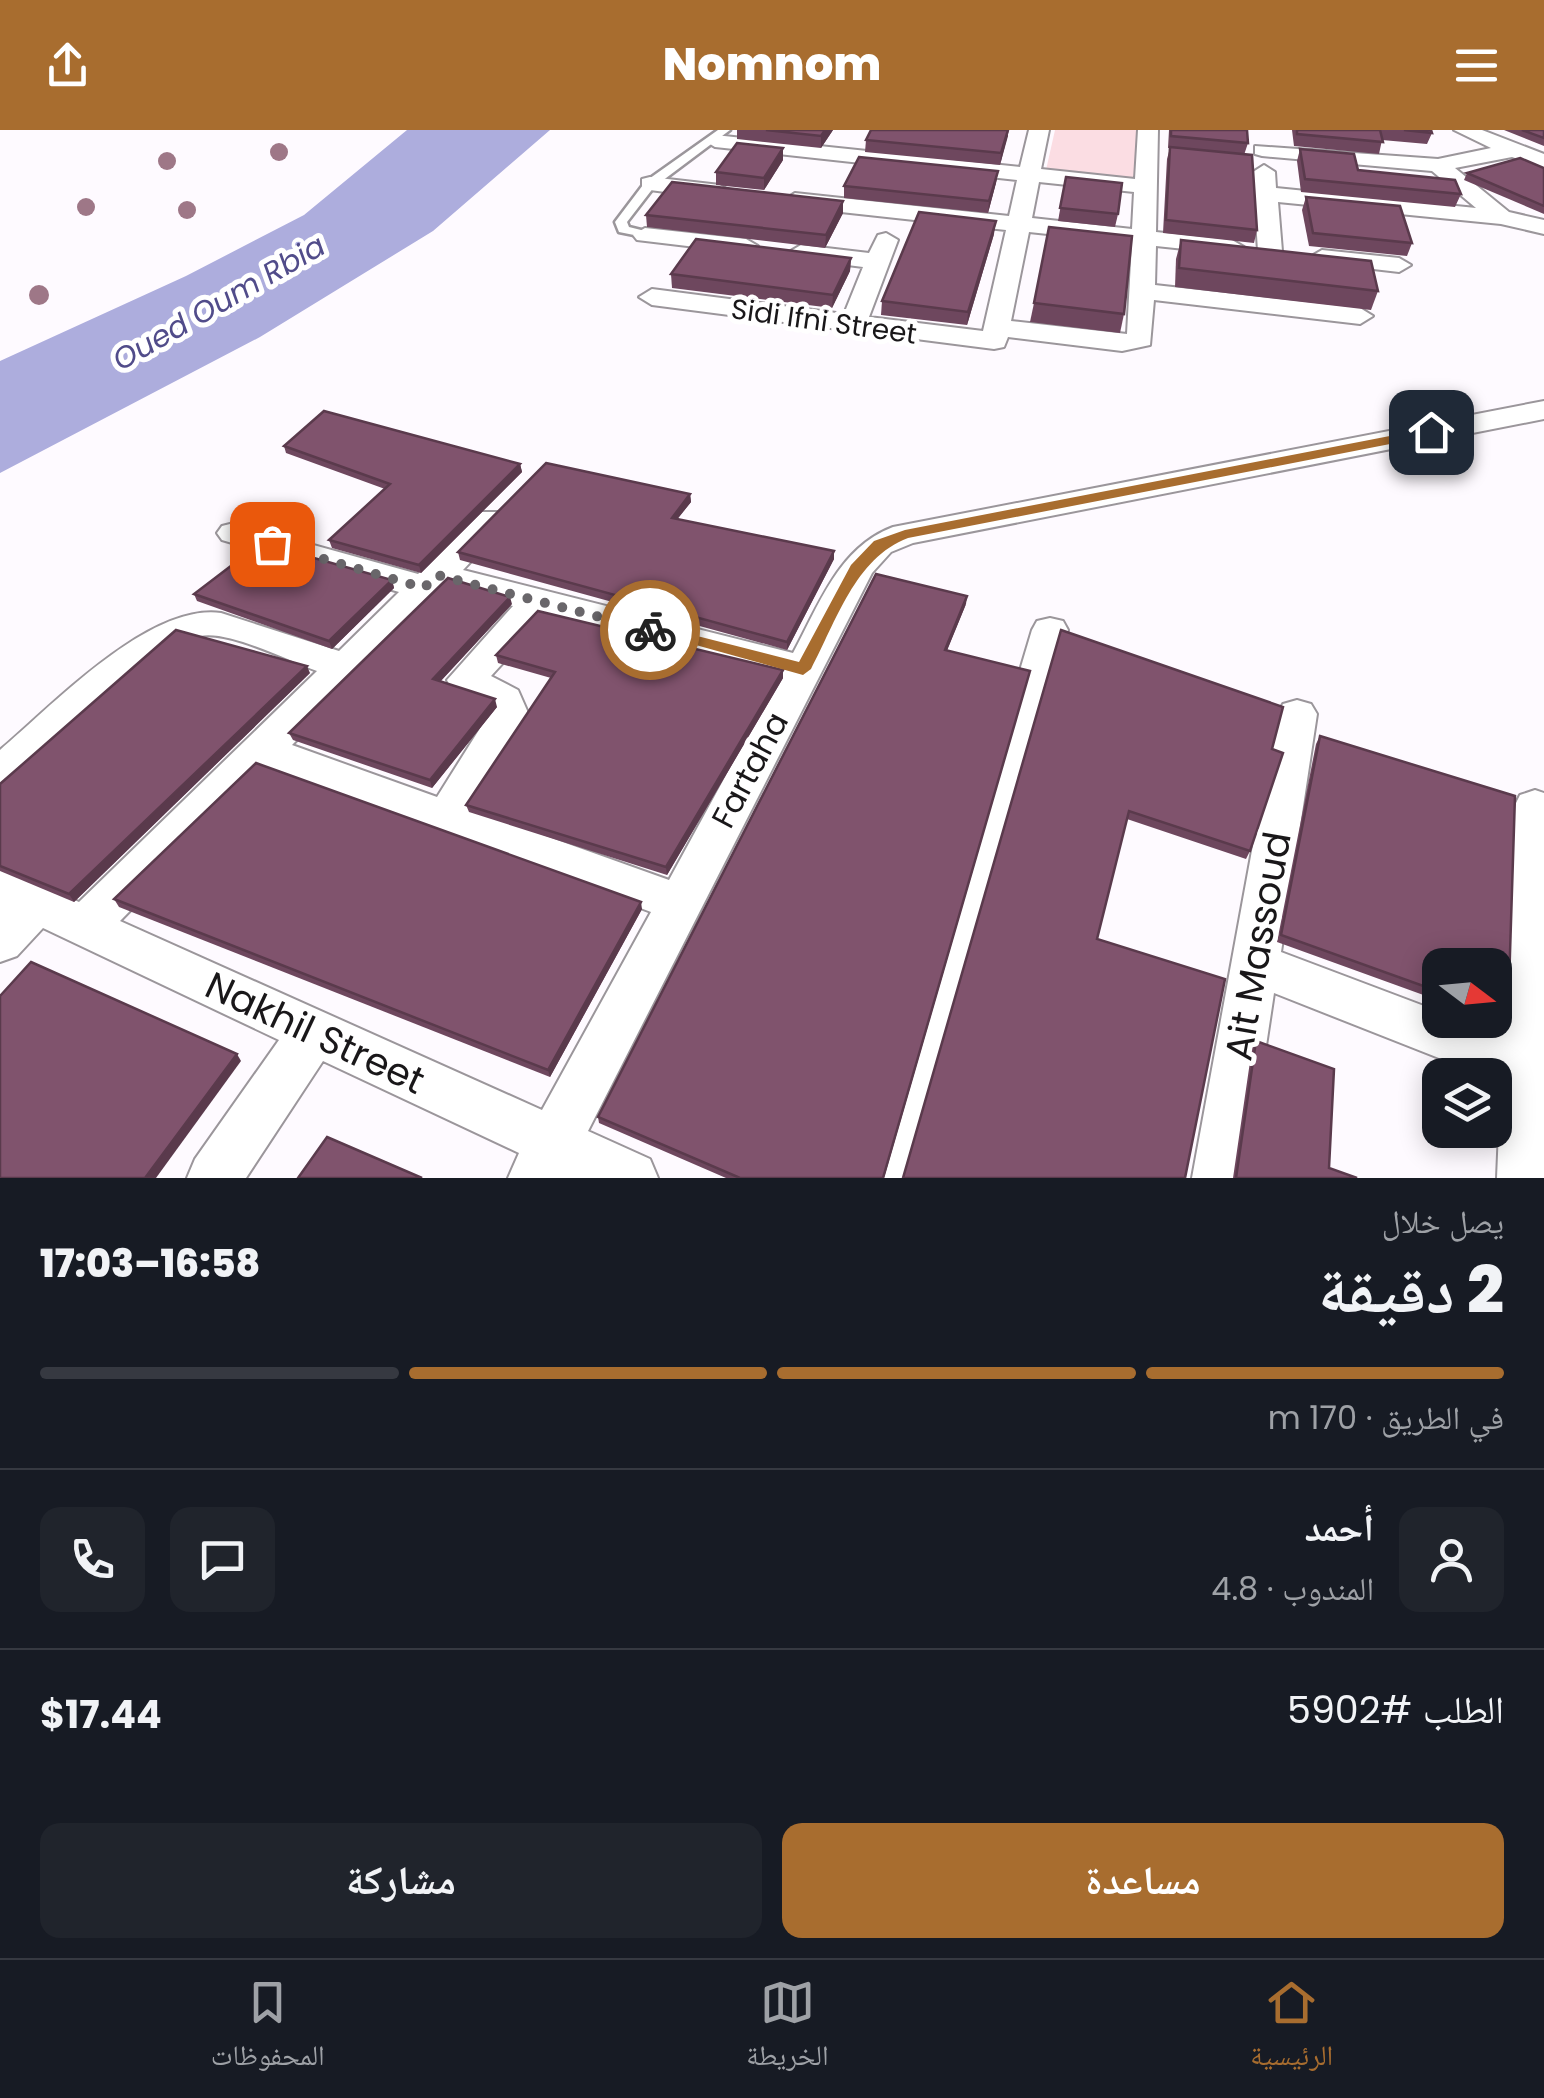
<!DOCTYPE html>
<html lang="ar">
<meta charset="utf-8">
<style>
body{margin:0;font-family:Poppins,"Noto Naskh Arabic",sans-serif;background:#20242c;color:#f1f3f6;direction:rtl;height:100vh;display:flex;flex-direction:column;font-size:38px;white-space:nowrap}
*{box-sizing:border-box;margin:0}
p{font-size:32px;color:#9ea1a6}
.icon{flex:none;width:55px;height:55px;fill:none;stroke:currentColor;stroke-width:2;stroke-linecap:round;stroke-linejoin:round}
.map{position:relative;height:1048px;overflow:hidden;direction:ltr}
.sheet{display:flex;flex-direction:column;background:#171b24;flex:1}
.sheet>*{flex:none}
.needle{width:65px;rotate:106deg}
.fabs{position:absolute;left:1422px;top:818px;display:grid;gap:20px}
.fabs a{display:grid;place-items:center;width:90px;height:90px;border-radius:20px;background:#171b24;box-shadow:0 5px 25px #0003;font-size:50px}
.pin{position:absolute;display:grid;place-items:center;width:85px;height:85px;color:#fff;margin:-42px;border-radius:20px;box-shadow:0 5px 15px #0006}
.courier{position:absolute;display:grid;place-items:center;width:100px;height:100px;margin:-50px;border:8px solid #a86d2f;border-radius:50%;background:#fff;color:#222;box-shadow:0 2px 12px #0007}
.summary em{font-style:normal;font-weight:800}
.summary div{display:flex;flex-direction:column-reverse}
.summary{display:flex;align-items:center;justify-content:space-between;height:170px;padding:0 40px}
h1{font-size:65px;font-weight:800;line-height:75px}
.bar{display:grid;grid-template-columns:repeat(4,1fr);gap:15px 10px;align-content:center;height:120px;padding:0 40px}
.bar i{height:12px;border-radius:8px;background:#363941}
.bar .on{background:#a86d2f}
.bar p{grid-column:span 4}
.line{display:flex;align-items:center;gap:25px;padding:0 40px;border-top:2px solid #363941}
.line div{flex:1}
.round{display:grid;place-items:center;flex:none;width:105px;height:105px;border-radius:20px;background:#20242c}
.button{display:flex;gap:20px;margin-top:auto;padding:20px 40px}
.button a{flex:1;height:115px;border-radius:20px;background:#a86d2f;color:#fff;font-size:40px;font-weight:800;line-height:115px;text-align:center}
.button a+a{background:#20242c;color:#f1f3f6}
header{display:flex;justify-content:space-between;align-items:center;height:130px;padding:0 40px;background:#a86d2f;color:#fff;font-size:45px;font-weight:800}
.dock{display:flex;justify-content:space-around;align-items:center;height:140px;border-top:2px solid #363941;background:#171b24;font-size:28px;color:#9ea1a6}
.dock a{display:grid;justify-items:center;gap:5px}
.dock .on{color:#a86d2f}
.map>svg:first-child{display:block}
</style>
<header><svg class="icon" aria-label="menu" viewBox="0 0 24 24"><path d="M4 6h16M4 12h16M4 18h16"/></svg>Nomnom<svg class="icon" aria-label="share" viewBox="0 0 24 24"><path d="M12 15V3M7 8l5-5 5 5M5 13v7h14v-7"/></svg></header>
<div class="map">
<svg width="1544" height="1048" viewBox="0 0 1544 1048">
<rect width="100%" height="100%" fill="#fefaff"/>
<path fill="#fbdde3" d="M1055,0h83l-4,48 -88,-8z"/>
<path fill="#adaddd" d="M407,0h143l-117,101 -173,106 -260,136v-112l186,-85 118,-61z"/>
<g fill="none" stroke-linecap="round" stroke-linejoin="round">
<g stroke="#9b969b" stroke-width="5">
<path id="service" d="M718,0h12l-76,57 -27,35 2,5 20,5v6l-30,-6 -4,-10 31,-41z"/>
</g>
<g stroke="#9b969b" stroke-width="4">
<g id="minor">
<path d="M1029,0h20l-8,39 94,10 3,-49h20l-2,102 76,8 12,7 -12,7 -76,-8 -1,39 205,23 13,8 -13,8 -206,-24 -4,45 -28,6 -114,-14 -4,10 -10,2 -342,-44 -13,-8 13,-8 192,25 19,-47 -62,-8 -12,-7 12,-7 68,8 9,-18 8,-2 12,7 -29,77 114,14 23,-101 -211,-23 -11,-7 11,-7 214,23 8,-36 -302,-33 -10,-6 10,-6 305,32zM1039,52l95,10 -2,37 -100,-11zM1029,102l103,11 -5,91 -116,-13z"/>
<path d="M1454,0h28l62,24v14l-32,-11 -57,11 54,44 35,8v14l-43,-10 -223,-22 4,49 -12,7 -12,-7 -5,-79 11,-7 11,7 1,16 200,20 -44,-37 -170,-15 -7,-2v-8l183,13 53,-11z"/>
<path d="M650,47l70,8 11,7 -11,7 -78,-10v-10z"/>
<path d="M645,98l101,11 12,7 -12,7 -109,-13 -4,-5z"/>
<path d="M1322,120l77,8 12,7 -12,7 -86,-10 -3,-5z"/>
<path d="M1544,271v18l-631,124 -22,9 -19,21 -284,558 62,28 8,19h-150l11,-25 -196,-92 -77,117h-59l8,-19 84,-119 -236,-112 -26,28 -17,6v-94l79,34 238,-231c-28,-10 -88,-41 -117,-35 -42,10 -149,117 -185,149l-15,5v-40c52,-44 149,-147 221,-137l118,38 60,-59 -177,-52 -5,-7 5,-7 12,-3 184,51 64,-62h24l5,7 -48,51 330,83c26,-48 46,-106 100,-126zM445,458l68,18 -66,74 5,10 35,18 2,6 -52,83 -145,-52zM547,485l233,61 -111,204 -196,-70 56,-95 -11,-25 -27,-14zM269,639l382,143 -109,198 -422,-189z"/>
<path d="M1050,488l13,3 5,9 -145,548h-54l163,-548 5,-9z"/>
<path d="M1297,570l14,4 6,10 -36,238 159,60v8h22l41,15 11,-228 6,-12 15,-5 9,3v385h-47l4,-96 -6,-7h-13l-208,-82 -28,185h-54l85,-464 6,-10z"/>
</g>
</g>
<use href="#service" fill="#fff" fill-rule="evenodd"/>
<use href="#minor" fill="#fff" fill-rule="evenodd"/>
</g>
<g fill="#9e7787">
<circle cx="279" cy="22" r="9"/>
<circle cx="167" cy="31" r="9"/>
<circle cx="86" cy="77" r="9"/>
<circle cx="187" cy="80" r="9"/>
<circle cx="39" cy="165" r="10"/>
</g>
<g fill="#6e475e">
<path d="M737,0h96l-12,18 -84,-9z"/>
<path d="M871,0h138l-9,35 -135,-13 1,-12z"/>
<path d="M1169,0h78l1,13 -4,12 13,75 -3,13 -91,-10 4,-74 3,-11h-2z"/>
<path d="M1292,0h139l1,3 -5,11 -45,-4 -3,14 -85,-8z"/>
<path d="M1504,0h40v16z"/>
<path d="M1300,19l58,21 103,24 -6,13 -154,-15 -4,-31z"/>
<path d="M783,30l-19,30 -48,-5v-13z"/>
<path d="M1544,38v46l-80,-34 3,-7z"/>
<path d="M998,41l-2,12 -8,30 -144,-15v-12z"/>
<path d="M1066,47l52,37 -3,13 -57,-6z"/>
<path d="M1306,67l106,46 -5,13 -98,-10 -7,-36z"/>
<path d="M843,83l-18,35 -178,-21 -1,-12z"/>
<path d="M994,104l-27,91 -86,-10 1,-14z"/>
<path d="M1181,110l197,51 -7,19 -196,-23 1,-28z"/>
<path d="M851,128l-1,13 -18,37 -160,-20 -1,-14z"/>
<path d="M1034,173l90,11 -4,19 -90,-11z"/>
<path d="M284,316l236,18 2,8 -101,101 -89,-25 -3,-8 56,-51 -99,-36z"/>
<path d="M690,364l1,8 -14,17 157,32v8l-47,91 -327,-90 -2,-8z"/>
<path d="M392,450l2,8 -62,61 -135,-48 -3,-7z"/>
<path d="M512,474l-72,78 57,25 -65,81 -139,-48 -4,-7z"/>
<path d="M966,474l-19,46 81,29 -144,499h-158l-127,-55 -1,-6z"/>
<path d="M1061,500l211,119 -22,102 -4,8 -119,-40 -224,359z"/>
<path d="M496,525l287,15v8l-116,197 -198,-63 -3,-7 85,-127 -53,-15z"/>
<path d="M310,543l-236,229 -74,-31v-87z"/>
<path d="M1320,606l195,60 -7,220 -7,7 -9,-3h3v-55h-55v36l-163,-59 39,-198z"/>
<path d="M114,769l528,10 -92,168 -431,-170z"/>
<path d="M1256,911l73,127 28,10h-124l19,-130z"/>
</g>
<g fill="#5a3a4c">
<path d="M825,0h8l-12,18v-12z"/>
<path d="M1008,0v6l-8,29 1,-12z"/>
<path d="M783,18v12l-19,30v-12z"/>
<path d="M998,41l-2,12 -8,30 1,-12z"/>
<path d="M843,71v12l-18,35 1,-13z"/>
<path d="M996,91l-2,13 -27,91 1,-13z"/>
<path d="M851,128l-1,13 -18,37 1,-13z"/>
<path d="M520,334l2,8 -101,101 -2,-8z"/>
<path d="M690,364l1,8 -19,24v-8z"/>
<path d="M834,421v8l-47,91v-8z"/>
<path d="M392,450l2,8 -62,61 -3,-8z"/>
<path d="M967,466l-1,8 -22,54 1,-8z"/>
<path d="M510,467l2,7 -77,83 -2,-8z"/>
<path d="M307,536l3,7 -236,229 -5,-8z"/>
<path d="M783,540v8l-116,197 -1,-8z"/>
<path d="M495,569l2,8 -65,81 -2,-8z"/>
<path d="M641,772l1,7 -92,168 -2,-7z"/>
<path d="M237,924l4,7 -85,117h-11z"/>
</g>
<g fill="#80536d" stroke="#5a3a4c" stroke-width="2.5">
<path d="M766,0h59l-4,6z"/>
<path d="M871,0h137l-7,23 -135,-13z"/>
<path d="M1171,0h76l1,13 -77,-7z"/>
<path d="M1297,0h83l3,12 -86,-8z"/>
<path d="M1404,0h27l1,3z"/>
<path d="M1522,0h22v8z"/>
<path d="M737,13l46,5 -19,30 -48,-6z"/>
<path d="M1170,17l82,8 5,75 -91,-10z"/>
<path d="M1300,19l54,5 4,16 97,10 6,14 -156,-15z"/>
<path d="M859,27l139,14 -9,30 -145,-15z"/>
<path d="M1520,28l24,10v38l-77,-33z"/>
<path d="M1066,47l56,6 -4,31 -58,-6z"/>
<path d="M672,52l171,19 -17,34 -180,-20z"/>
<path d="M1306,67l94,9 12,37 -99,-10z"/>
<path d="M919,82l77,9 -28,91 -86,-11z"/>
<path d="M1049,97l83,9 -8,78 -90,-11z"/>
<path d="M696,109l155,19 -18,37 -162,-21z"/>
<path d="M1181,110l190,21 7,30 -199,-23z"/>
<path d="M324,281l196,53 -101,101 -90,-25 61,-56 -106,-38z"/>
<path d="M546,333l144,31 -18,24 162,33 -47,91 -329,-90z"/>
<path d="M261,413l131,37 -63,61 -135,-47z"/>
<path d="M876,444l91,22 -22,54 85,21 -147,507h-143l-142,-61z"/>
<path d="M448,448l62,19 -77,82 62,20 -65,81 -141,-47z"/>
<path d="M538,481l245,59 -117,197 -200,-62 89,-133 -59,-17z"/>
<path d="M176,500l131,36 -238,228 -69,-28v-82z"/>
<path d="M1061,500l222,77 -11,42 11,4 -33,98 -121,-40 -32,128 128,40 -40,199h-282z"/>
<path d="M1320,606l195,60 -7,220 -13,-4v-47h-55v27l-159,-57z"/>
<path d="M256,633l385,139 -93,168 -434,-171z"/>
<path d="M31,832l206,92 -92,124h-145v-182z"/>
<path d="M1256,911l78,28 -5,99 28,10h-121z"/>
<path d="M327,1007l95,41h-124z"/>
</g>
<path fill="#a86d2f" d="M1431,298l5,7 -528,103c-53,20 -72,84 -97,131l-8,6 -161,-45 8,-6 149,38 52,-97 23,-24 31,-11z"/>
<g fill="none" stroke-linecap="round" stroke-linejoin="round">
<path stroke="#69666a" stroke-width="10" stroke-dasharray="0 18" d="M272,414l152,44 13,-13 213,55"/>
</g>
<g text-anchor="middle" stroke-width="10" stroke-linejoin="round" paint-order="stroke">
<g font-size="28" fill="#191719" stroke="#fff">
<text transform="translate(824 191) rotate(8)" y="10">Sidi Ifni Street</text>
</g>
<g font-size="30" font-style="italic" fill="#514c8a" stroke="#fff">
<text transform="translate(219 173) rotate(-30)" y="10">Oued Oum Rbia</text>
</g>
<g font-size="32" fill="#191719" stroke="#fff">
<text transform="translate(750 640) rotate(-62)" y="11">Fartaha</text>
</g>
<g font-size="38" fill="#191719" stroke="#fff">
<text transform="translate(1258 816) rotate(-80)" y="13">Ait Massoud</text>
<text transform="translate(315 903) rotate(25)" y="13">Nakhil Street</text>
</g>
</g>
</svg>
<div class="fabs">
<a><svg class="needle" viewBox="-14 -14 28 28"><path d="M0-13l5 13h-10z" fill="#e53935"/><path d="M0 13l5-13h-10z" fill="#9ea1a6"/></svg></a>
<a><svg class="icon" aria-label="layers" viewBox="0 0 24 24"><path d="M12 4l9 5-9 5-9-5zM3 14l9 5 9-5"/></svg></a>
</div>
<div class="pin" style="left:272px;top:414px;background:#ea580c"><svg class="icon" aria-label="bag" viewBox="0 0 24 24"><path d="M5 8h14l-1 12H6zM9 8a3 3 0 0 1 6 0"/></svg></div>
<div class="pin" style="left:1431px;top:302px;background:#1f2937"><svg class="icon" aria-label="home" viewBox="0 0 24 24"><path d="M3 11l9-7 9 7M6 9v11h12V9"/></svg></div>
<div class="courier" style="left:650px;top:500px"><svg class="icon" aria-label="bike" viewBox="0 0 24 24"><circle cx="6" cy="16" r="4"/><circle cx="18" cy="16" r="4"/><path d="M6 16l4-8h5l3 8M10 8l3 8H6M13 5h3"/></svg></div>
</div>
<section class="sheet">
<div class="summary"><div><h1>2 دقيقة</h1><p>يصل خلال</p></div><em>16:58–17:03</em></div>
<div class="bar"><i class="on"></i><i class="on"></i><i class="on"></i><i></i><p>في الطريق · 170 m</p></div>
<div class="line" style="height:180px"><a class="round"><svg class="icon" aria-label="person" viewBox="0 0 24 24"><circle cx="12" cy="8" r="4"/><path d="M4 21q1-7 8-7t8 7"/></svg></a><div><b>أحمد</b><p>المندوب · 4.8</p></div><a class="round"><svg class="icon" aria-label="chat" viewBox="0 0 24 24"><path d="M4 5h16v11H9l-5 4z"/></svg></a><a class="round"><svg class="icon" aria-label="phone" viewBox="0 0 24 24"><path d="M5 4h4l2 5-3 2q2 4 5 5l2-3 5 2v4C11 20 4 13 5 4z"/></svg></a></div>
<div class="line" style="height:130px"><div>الطلب #5902</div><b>$17.44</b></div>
<div class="button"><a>مساعدة</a><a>مشاركة</a></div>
</section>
<nav class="dock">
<a class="on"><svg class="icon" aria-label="home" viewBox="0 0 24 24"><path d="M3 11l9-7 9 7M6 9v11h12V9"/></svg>الرئيسية</a>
<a><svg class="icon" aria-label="map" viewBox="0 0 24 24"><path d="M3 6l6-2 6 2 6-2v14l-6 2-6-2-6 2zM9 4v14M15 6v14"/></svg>الخريطة</a>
<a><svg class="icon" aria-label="saved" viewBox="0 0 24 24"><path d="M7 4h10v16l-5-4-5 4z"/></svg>المحفوظات</a>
</nav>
